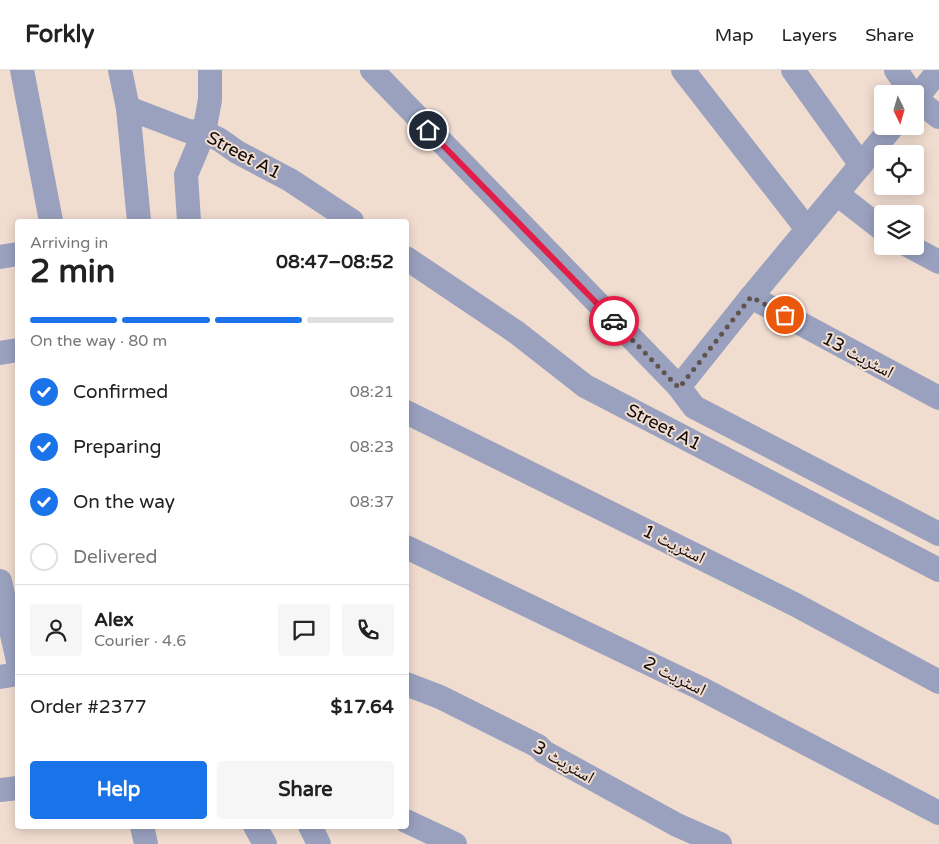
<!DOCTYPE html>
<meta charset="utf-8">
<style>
body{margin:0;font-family:"Varela Round","Noto Naskh Arabic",sans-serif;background:#f6f6f6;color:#222;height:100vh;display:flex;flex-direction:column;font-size:19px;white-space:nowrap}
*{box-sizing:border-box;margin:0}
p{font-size:16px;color:#767676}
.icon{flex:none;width:28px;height:28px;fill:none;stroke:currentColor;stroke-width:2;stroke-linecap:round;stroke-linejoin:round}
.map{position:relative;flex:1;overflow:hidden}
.panel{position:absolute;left:15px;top:149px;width:394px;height:610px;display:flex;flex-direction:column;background:#fff;border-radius:5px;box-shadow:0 2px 12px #0003}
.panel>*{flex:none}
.needle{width:32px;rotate:175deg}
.tools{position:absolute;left:874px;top:15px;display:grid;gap:10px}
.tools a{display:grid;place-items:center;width:50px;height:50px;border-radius:5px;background:#fff;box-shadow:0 2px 12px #0003;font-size:25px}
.pin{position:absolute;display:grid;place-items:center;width:42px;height:42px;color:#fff;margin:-21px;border:2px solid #fff;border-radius:50%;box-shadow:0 1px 5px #0007}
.courier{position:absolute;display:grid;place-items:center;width:50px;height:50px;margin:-25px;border:4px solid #e11d48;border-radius:50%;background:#fff;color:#222;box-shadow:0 1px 6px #0007}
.overview em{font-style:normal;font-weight:700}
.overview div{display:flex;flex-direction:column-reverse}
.overview{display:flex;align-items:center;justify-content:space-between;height:85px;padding:0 15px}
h1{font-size:32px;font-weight:700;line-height:38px}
.bar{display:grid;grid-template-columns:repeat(4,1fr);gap:8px 5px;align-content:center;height:60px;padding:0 15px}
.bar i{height:6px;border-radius:4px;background:#e0e0e0}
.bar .active{background:#1a73e8}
.bar p{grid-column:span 4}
.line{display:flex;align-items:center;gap:12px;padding:0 15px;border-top:1px solid #e0e0e0}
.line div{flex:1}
.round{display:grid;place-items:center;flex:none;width:52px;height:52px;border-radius:5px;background:#f6f6f6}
ol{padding:0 15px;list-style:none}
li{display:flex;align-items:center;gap:15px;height:55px}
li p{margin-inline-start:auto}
li .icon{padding:5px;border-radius:50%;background:#1a73e8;color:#fff;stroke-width:4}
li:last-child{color:#767676}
li i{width:28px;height:28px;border:2px solid #e0e0e0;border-radius:50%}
.primary-button{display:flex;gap:10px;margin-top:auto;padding:10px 15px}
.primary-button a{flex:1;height:58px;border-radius:5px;background:#1a73e8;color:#fff;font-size:20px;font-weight:700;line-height:58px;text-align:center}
.primary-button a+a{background:#f6f6f6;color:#222}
header{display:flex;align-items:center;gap:30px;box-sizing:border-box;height:70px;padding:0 25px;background:#fff;border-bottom:1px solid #e0e0e0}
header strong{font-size:24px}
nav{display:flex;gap:28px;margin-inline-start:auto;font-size:18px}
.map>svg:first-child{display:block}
</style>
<header>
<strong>Forkly</strong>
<nav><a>Map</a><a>Layers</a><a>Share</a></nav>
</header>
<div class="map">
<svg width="939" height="774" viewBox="0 0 939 774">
<rect width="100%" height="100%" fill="#f1dcd0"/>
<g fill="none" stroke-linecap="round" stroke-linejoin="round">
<g stroke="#99a1bf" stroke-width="24">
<path d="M22,0l29,151"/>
<path d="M120,0l8,38 11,113"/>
<path d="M372,0l307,317 15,20 245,127"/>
<path d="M683,0l124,159"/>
<path d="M793,0l68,95"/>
<path d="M896,0l16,24"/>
<path d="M915,28l24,19"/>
<path d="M915,30l24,-30"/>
<path d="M128,38l60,23 16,1 16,8 17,12 53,28 62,41"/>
<path d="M837,124l45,35"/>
<path d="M189,151l-3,-46 18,-43 6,-32v-30"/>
<path d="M909,176l30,16"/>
<path d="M0,187l18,-3"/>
<path d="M406,188l110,74 69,54 354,184"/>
<path d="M751,227l188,101"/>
<path d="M0,283l18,-3"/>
<path d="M679,317l72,-90 142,-171"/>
<path d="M406,342l388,192 145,78"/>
<path d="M406,477l294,141 239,125"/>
<path d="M0,511l18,80"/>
<path d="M0,607l18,-3"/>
<path d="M406,614l34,13 98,49 6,6 133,73 43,19"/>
<path d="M0,720l18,-2"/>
<path d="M406,751l49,23"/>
<path d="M142,756l4,18"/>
<path d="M255,756l10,18"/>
<path d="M310,756l9,18"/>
</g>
</g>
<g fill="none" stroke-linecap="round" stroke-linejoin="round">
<path stroke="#5f544d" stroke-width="5" stroke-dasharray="0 9" d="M614,251l65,67 72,-91 34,18"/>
<path stroke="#e11d48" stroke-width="6" d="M428,60l186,191"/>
</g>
<g text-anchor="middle" stroke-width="4" stroke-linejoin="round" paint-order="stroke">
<g font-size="18" fill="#100a06" stroke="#f1dcd0">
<text transform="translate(244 85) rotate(28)" y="6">Street A1</text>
<text transform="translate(858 285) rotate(28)" y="6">اسٹریٹ 13</text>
<text transform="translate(664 357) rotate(27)" y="6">Street A1</text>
<text transform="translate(674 474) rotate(26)" y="6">اسٹریٹ 1</text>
<text transform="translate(675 606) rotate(26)" y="6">اسٹریٹ 2</text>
<text transform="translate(564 692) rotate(30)" y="6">اسٹریٹ 3</text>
</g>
</g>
</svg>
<div class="tools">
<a><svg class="needle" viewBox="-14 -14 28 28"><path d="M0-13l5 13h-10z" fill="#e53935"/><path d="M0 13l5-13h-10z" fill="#767676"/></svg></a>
<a><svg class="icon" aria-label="locate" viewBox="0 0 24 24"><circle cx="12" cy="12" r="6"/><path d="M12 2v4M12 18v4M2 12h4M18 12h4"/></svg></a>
<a><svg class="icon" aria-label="layers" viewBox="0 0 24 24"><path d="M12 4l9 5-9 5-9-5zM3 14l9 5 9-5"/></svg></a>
</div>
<div class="pin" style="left:785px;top:245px;background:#ea580c"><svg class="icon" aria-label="bag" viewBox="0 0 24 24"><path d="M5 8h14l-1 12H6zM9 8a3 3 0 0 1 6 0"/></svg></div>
<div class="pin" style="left:428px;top:60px;background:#1f2937"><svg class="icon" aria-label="home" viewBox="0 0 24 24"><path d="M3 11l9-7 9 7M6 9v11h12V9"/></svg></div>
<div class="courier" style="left:614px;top:251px"><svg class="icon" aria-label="car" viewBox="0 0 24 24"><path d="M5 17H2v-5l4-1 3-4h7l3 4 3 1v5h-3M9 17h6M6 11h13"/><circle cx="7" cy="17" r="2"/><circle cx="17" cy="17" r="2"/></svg></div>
<section class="panel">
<div class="overview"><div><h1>2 min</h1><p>Arriving in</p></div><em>08:47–08:52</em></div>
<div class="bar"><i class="active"></i><i class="active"></i><i class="active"></i><i></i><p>On the way · 80 m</p></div>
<ol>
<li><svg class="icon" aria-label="check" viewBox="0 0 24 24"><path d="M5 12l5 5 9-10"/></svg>Confirmed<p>08:21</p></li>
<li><svg class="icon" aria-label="check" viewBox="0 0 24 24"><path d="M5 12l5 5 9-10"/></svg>Preparing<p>08:23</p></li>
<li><svg class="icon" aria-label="check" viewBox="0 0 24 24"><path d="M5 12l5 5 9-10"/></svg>On the way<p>08:37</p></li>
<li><i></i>Delivered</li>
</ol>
<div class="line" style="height:90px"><a class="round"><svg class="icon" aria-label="person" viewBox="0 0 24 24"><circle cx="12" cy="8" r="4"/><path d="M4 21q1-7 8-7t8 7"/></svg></a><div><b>Alex</b><p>Courier · 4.6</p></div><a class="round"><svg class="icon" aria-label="chat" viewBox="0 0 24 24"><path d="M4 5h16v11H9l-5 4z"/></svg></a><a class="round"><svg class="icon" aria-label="phone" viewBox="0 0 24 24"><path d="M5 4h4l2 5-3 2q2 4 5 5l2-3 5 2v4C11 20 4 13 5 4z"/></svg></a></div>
<div class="line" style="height:65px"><div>Order #2377</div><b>$17.64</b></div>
<div class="primary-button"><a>Help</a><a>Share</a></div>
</section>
</div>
